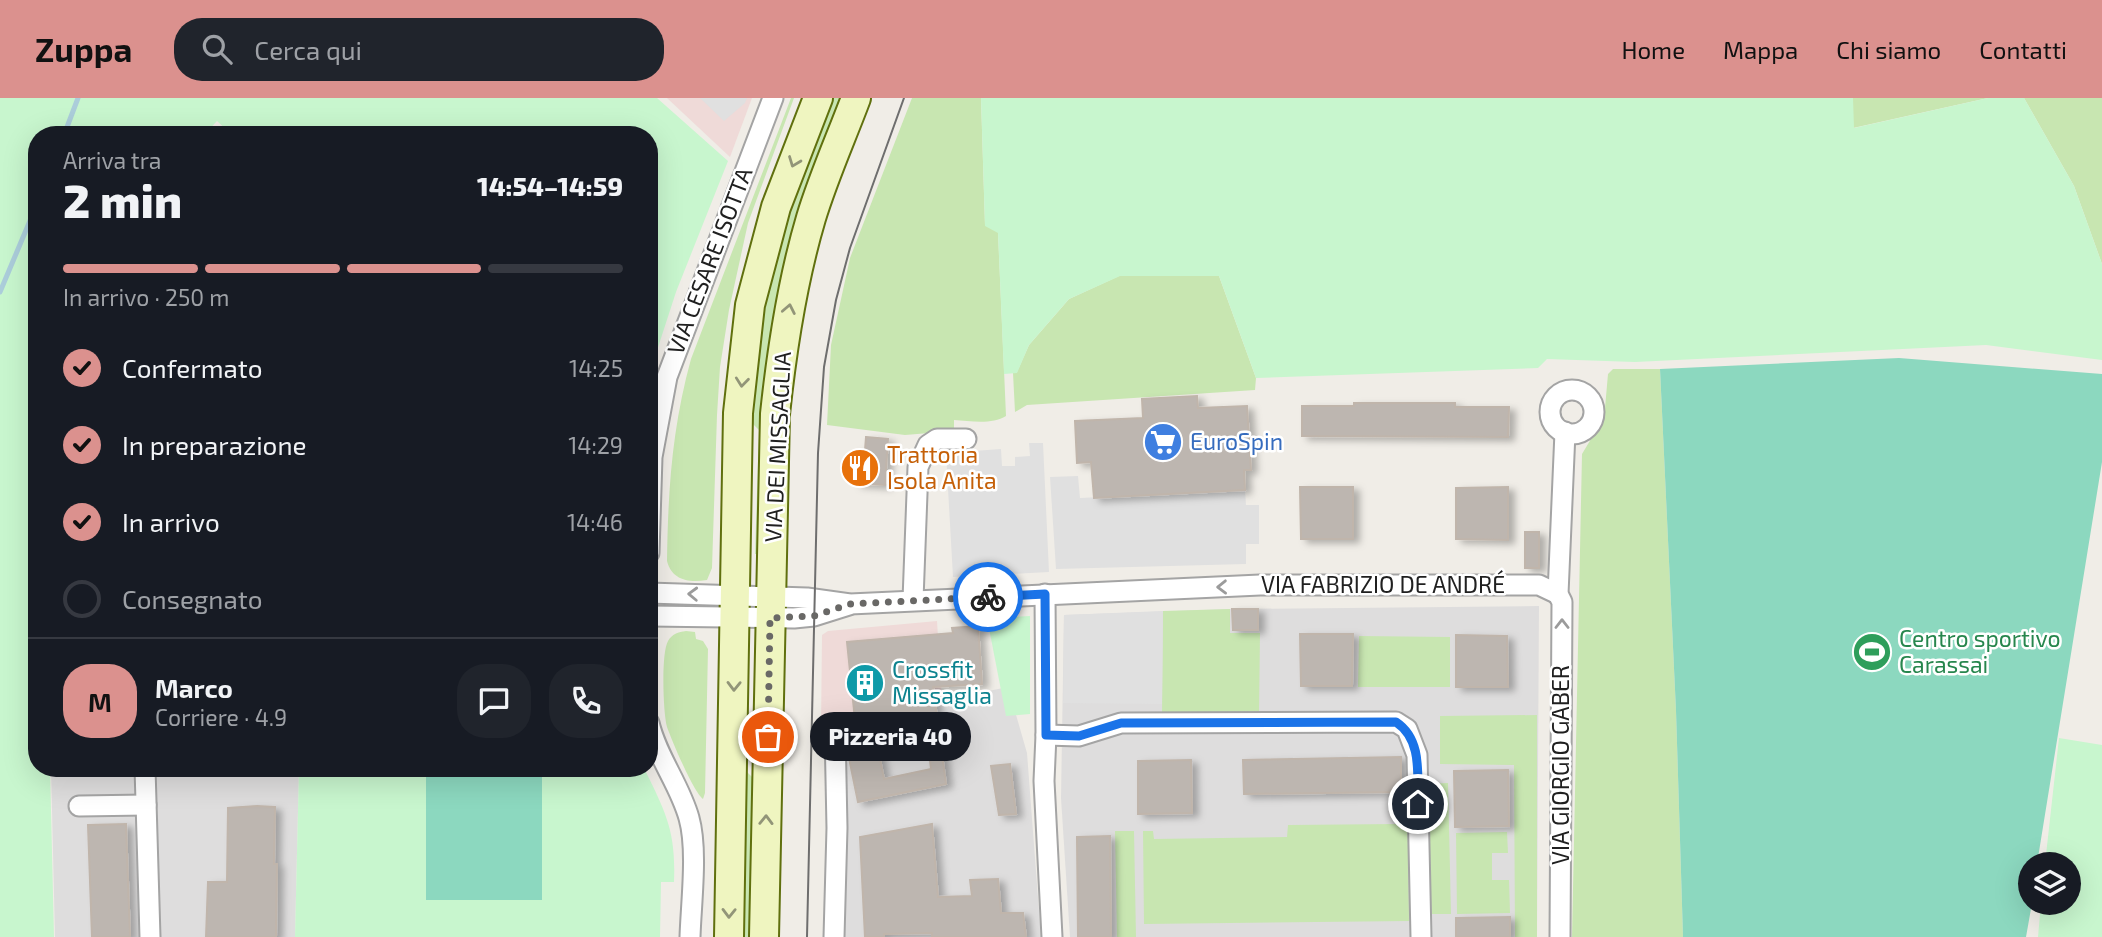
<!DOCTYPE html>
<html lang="it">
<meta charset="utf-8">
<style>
body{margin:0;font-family:"Exo 2",sans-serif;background:#20242c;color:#f1f3f6;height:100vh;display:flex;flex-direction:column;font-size:26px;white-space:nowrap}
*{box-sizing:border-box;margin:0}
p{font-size:23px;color:#9ea1a6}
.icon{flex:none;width:38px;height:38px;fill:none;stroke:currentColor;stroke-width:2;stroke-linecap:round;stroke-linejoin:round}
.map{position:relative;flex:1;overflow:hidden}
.drawer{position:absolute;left:28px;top:28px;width:630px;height:651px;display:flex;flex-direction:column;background:#171b24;border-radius:28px;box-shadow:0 7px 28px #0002}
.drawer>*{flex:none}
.controls{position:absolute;left:2018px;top:754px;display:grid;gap:14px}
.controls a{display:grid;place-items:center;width:63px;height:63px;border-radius:50%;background:#171b24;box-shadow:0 7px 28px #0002;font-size:35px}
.pin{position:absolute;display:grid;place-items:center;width:60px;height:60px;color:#fff;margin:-30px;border:4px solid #fff;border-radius:50%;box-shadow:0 2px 7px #0007}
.courier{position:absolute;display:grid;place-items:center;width:70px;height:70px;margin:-35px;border:5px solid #1a73e8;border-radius:50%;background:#fff;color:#222;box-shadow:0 2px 9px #0007}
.bubble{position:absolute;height:49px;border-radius:24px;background:#171b24;box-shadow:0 7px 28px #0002;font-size:23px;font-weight:800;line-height:49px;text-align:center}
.headline em{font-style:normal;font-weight:800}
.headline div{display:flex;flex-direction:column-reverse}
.headline{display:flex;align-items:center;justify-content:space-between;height:119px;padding:0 35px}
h1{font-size:46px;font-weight:800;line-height:52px}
.bar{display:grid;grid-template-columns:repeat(4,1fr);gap:10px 7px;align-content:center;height:84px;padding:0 35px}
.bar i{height:9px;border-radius:5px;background:#363941}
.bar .selected{background:#db918e}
.bar p{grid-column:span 4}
.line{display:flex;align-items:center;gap:18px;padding:0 35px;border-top:2px solid #363941}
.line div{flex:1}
.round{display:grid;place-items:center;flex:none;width:74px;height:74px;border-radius:28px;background:#20242c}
ol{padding:0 35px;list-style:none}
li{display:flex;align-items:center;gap:21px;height:77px}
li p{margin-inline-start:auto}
li .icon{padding:7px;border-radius:50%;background:#db918e;color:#111;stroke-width:4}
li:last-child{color:#9ea1a6}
li i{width:38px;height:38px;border:4px solid #363941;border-radius:50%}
header{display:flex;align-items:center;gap:42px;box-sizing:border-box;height:98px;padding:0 35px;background:#db918e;color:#111}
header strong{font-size:33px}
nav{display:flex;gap:38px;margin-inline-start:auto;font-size:24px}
.search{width:490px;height:63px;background:#20242c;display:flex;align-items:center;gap:18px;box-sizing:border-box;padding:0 24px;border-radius:28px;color:#9ea1a6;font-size:26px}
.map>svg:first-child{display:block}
</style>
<header>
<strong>Zuppa</strong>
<div class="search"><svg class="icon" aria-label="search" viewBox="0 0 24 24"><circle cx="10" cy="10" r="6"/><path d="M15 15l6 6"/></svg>Cerca qui</div>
<nav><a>Home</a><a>Mappa</a><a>Chi siamo</a><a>Contatti</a></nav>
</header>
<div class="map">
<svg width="2102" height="839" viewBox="0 0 2102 839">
<defs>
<filter id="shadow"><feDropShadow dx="6" dy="3.5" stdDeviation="3.5" flood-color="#0004"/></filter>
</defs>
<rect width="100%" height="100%" fill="#f0ede7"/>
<g fill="#dedddd">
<path d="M1539,508l-2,331h-467l-9,-139 3,-183 168,-6z"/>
<path d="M1008,589l19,66 14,184h-207l3,-109 -14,-103z"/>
<path d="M51,670h248l-4,169h-240z"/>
</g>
<g fill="#efdad8">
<path d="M667,0h85l-22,59z"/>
<path d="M937,523l5,80 -121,27 1,-93 6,-4z"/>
</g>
<g fill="#c8e6b1">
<path d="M791,0h3l-46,125 -19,87 -9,57 -3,48 -5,153 -5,12c-19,3 -35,0 -40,-19 1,-71 5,-133 24,-202z"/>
<path d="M831,0h13c-27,80 -61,160 -74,244 -12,69 -9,142 -11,212h-4l4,-124 -7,-7c2,-114 39,-220 79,-325z"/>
<path d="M912,0h69l4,127 13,7 8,184c-14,9 -36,5 -52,4v11l-49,4 -78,-10 4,-80 19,-87z"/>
<path d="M1853,0h135l-135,30z"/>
<path d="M2024,0h78v166l-28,-78z"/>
<path d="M1119,178h100l37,102 -1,12 -228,15 -12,7 -2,-39 4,-1 12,-27 40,-46z"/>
<path d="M1613,271h47l16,342 7,226h-111l10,-483 18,-30 5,-16 3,-34z"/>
<path d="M1230,511v24h30l-1,81h-97l1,-103z"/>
<path d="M686,533l9,1 1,7 7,2 5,8 -3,144 -2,6c-10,-8 -31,-58 -36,-72 -4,-14 -6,-74 1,-86 4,-7 10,-9 18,-10z"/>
<path d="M1359,538l91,1v50h-92z"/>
<path d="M745,570h4l-3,103 8,8 -3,158h-12z"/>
<path d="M1537,617v222h-22l-1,-172 -74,-1v-48z"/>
<path d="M1448,685l3,131h-27l-2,-130z"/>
<path d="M1397,726l11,7 1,90 -265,3 -1,-93h10l1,8 133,-2 1,-12z"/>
<path d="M1115,733h19l2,106h-19z"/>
<path d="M1507,734l1,21h-16v27h17l1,33 -53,1 -1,-81z"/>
</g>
<g fill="#c8f6ce">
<path d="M0,0h657l71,63 -52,131 -27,83v-240h-417l-15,-14 -13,14h-167v633h13l4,169h-54z"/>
<path d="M981,0h872l1,30 134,-30h36l50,88 28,78v96l-116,-15 -351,17 -88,-3 -9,9 -282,10 -37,-102h-99l-51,23 -40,46 -12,28 -13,1 -6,-141 -13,-7z"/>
<path d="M1030,518v98l-24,2 -19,-98z"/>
<path d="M2059,640l43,7v192h-64l3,-34h27v-39h-23z"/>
<path d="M299,670h345c22,45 32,63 30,114h-13l-1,55h-365z"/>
</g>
<g fill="#8cd8bf">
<path d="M1899,260l203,16v88l-65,402h-7l2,39 -6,34h-343l-7,-226 -16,-342z"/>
<rect x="426" y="670" width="116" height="132"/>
</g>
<g fill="#e0e0e0">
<path d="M700,0h47l-2,5 -21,18z"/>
<path d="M1029,345h14l6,129 -96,5 -7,-124 55,-4 1,17h13v-9l15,-1z"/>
<path d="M1078,378l2,22 165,-8 1,15h13v39h-13v20l-190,5 -6,-92z"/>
<path d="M1163,513l-1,93 -99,-1 1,-88z"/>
</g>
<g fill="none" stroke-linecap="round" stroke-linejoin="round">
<g stroke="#abcdda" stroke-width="5">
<path d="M64,37l14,-37"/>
<path d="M0,194l37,-88"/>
</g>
</g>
<g fill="#bdb6b0" stroke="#c0b5ab" stroke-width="2" fill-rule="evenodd" filter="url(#shadow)">
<path d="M1197,298l1,12 49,-2 4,64h-7l1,20 -151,8 -3,-36 -14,1 -2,-42 68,-3 -1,-19z"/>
<path d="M1354,305h101v4h54l-1,30 -206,-1v-30h52z"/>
<path d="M866,339l22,2 -3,46 -29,-2 1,-33h8z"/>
<path d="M1300,389h53v52h-52z"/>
<path d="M1508,389v53l-52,-1v-51z"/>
<rect x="1525" y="434" width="14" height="36"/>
<path d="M1232,511h26v21h-25z"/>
<path d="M978,528l4,58 -49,3 13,97 -88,18 -10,-49 -3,-31 10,-2 -8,-78 106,-9 -1,-5zM925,621l6,50 -47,10 -10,-49z"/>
<path d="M1300,536h53l-1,52h-51z"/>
<path d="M1456,537l51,1 1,51h-52z"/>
<path d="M1401,659v35l-157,2 -1,-34z"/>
<path d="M1191,662l1,53 -54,1v-53z"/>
<path d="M1010,666l6,50 -17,1 -8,-49z"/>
<path d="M1508,672l1,56 -54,1 -1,-56z"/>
<path d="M257,708l18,1 -1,57h3l-1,73h-70l2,-55h19l1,-74z"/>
<path d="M126,726l4,113h-38l-4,-112z"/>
<path d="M932,726l6,73 34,-1 -2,-16 28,-1 3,34h22l3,24h-94v-4l-48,1v3h-19l-5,-100z"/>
<path d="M1110,738l1,101h-33l-1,-100z"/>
<path d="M1510,819v20h-54v-19z"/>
</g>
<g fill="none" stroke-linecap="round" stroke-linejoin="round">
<g stroke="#a4a4a4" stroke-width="23">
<g id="street">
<circle cx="1572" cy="314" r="22"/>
<path d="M649,455l3,-96 15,-80 106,-279"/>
<path d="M649,495l158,5 43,6 410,-19h279l19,9"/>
<path d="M1045,496l1,141 -2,46 8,156"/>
<path d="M913,502l5,-133 10,-22 9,-6h29"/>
<path d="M649,518l145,2 20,-2 35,-11"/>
<path d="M649,625c8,34 31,62 40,95 9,32 2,85 1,119"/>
<path d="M1046,637l33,1 42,-13 275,-1 11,7 10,26 4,182"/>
<path d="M145,670l5,169"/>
<path d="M79,708l67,-1"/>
<path d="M834,839l3,-109 -2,-99"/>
<path d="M1560,839l2,-335 -4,-8 7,-162"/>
</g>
</g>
<g stroke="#60700e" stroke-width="32">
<g id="secondary">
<path d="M729,839l9,-524 12,-108 26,-98 42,-109"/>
<path d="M764,839l11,-523c7,-66 17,-132 36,-196 12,-40 30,-80 45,-120"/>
</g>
</g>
<use href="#street" stroke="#fff" stroke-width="19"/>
<use href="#secondary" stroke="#eff5c0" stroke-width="28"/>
<path stroke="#6e6e6e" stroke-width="2" d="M807,839l11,-484 6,-86 12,-67 14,-52 54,-150"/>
</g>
<defs><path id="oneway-chevron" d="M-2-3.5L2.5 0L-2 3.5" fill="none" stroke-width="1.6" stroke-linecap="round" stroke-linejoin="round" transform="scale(1.75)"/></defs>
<g stroke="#929578">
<use href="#oneway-chevron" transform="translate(794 64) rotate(111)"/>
<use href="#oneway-chevron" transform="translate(789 211) rotate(-79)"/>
<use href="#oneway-chevron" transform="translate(742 284) rotate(96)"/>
<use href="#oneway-chevron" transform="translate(734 588) rotate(91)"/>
<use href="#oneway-chevron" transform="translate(766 722) rotate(-89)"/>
<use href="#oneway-chevron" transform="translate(729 815) rotate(91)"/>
</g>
<g stroke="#9b9b9b">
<use href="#oneway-chevron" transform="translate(1222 489) rotate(179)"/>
<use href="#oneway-chevron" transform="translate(693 496) rotate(-178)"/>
<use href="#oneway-chevron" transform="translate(1562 526) rotate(-90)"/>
</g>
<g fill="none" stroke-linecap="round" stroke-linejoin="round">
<path stroke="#696866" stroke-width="7" stroke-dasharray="0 12.6" d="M768,639l2,-119 44,-2 36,-12 138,-7"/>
<path stroke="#1a73e8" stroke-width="9" d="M988,499l57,-3 1,141 33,1 42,-13 275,-1c27,18 21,53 22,82"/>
</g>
<defs>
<g id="supermarket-disc" transform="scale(2.0125)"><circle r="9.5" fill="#3f7fe0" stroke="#fff"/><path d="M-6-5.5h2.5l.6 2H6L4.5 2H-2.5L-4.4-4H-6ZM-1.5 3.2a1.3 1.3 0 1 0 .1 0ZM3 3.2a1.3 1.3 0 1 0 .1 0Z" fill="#fff"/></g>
<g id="restaurant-disc" transform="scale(2.0125)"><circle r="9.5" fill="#e8710a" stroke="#fff"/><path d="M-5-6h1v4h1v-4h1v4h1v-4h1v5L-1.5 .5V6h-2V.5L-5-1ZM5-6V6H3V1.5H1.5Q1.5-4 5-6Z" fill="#fff"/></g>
<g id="stadium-disc" transform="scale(2.0125)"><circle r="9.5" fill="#2e9e5b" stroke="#fff"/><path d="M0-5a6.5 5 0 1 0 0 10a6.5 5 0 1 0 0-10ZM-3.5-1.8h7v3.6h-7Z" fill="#fff"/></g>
<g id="building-disc" transform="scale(2.0125)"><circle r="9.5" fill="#0f9aa8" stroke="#fff"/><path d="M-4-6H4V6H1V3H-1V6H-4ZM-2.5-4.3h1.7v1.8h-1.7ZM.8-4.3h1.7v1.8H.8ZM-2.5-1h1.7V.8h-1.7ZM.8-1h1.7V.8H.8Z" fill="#fff"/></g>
</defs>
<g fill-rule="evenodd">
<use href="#supermarket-disc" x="1163" y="344"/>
<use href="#restaurant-disc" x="860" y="370"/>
<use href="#stadium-disc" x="1872" y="554"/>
<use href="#building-disc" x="865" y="585"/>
</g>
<g text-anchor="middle" stroke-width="5" stroke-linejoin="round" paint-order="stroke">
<g font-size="23" fill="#202020" stroke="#fff">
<text transform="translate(710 163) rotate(-69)" y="8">VIA CESARE ISOTTA</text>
<text transform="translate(778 349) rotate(-87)" y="8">VIA DEI MISSAGLIA</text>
<text x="1383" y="495">VIA FABRIZIO DE ANDRÉ</text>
<text transform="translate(1561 667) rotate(-90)" y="8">VIA GIORGIO GABER</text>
</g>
<g font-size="23" fill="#366cbe" stroke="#fff" text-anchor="start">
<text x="1190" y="352">EuroSpin</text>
</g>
<g font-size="23" fill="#c56008" stroke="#fff" text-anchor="start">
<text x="887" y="365">Trattoria<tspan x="887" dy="26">Isola Anita</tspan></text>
</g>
<g font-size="23" fill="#27864d" stroke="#fff" text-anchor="start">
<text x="1899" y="549">Centro sportivo<tspan x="1899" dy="26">Carassai</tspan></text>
</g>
<g font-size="23" fill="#0d838f" stroke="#fff" text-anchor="start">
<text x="892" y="580">Crossfit<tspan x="892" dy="26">Missaglia</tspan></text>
</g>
</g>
</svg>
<div class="controls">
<a><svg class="icon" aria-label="layers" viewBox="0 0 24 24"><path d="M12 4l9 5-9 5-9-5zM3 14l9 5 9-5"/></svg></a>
</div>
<div class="pin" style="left:768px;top:639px;background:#ea580c"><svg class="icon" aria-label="bag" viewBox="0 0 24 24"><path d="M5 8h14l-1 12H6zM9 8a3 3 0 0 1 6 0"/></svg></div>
<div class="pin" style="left:1418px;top:706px;background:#1f2937"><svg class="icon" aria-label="home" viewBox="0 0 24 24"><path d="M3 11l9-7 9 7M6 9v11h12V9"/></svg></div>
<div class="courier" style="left:988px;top:499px"><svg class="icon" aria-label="bike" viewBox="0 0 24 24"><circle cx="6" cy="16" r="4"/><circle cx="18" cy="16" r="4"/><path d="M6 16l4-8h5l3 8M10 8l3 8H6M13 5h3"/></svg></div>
<div class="bubble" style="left:810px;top:614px;width:161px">Pizzeria 40</div>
<section class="drawer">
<div class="headline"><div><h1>2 min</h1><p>Arriva tra</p></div><em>14:54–14:59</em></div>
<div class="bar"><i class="selected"></i><i class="selected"></i><i class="selected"></i><i></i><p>In arrivo · 250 m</p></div>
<ol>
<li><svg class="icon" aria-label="check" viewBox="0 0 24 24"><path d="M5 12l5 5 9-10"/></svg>Confermato<p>14:25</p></li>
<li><svg class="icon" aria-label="check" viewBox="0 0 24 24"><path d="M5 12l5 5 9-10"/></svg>In preparazione<p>14:29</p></li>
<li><svg class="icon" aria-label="check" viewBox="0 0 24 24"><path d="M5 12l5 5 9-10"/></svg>In arrivo<p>14:46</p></li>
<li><i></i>Consegnato</li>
</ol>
<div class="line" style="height:126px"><b class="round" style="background:#db918e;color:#111">M</b><div><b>Marco</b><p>Corriere · 4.9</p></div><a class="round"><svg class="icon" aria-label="chat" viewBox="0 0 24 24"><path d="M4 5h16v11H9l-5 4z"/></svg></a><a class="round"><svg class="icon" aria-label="phone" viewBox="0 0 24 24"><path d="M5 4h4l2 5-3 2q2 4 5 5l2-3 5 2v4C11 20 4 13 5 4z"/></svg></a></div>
</section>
</div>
